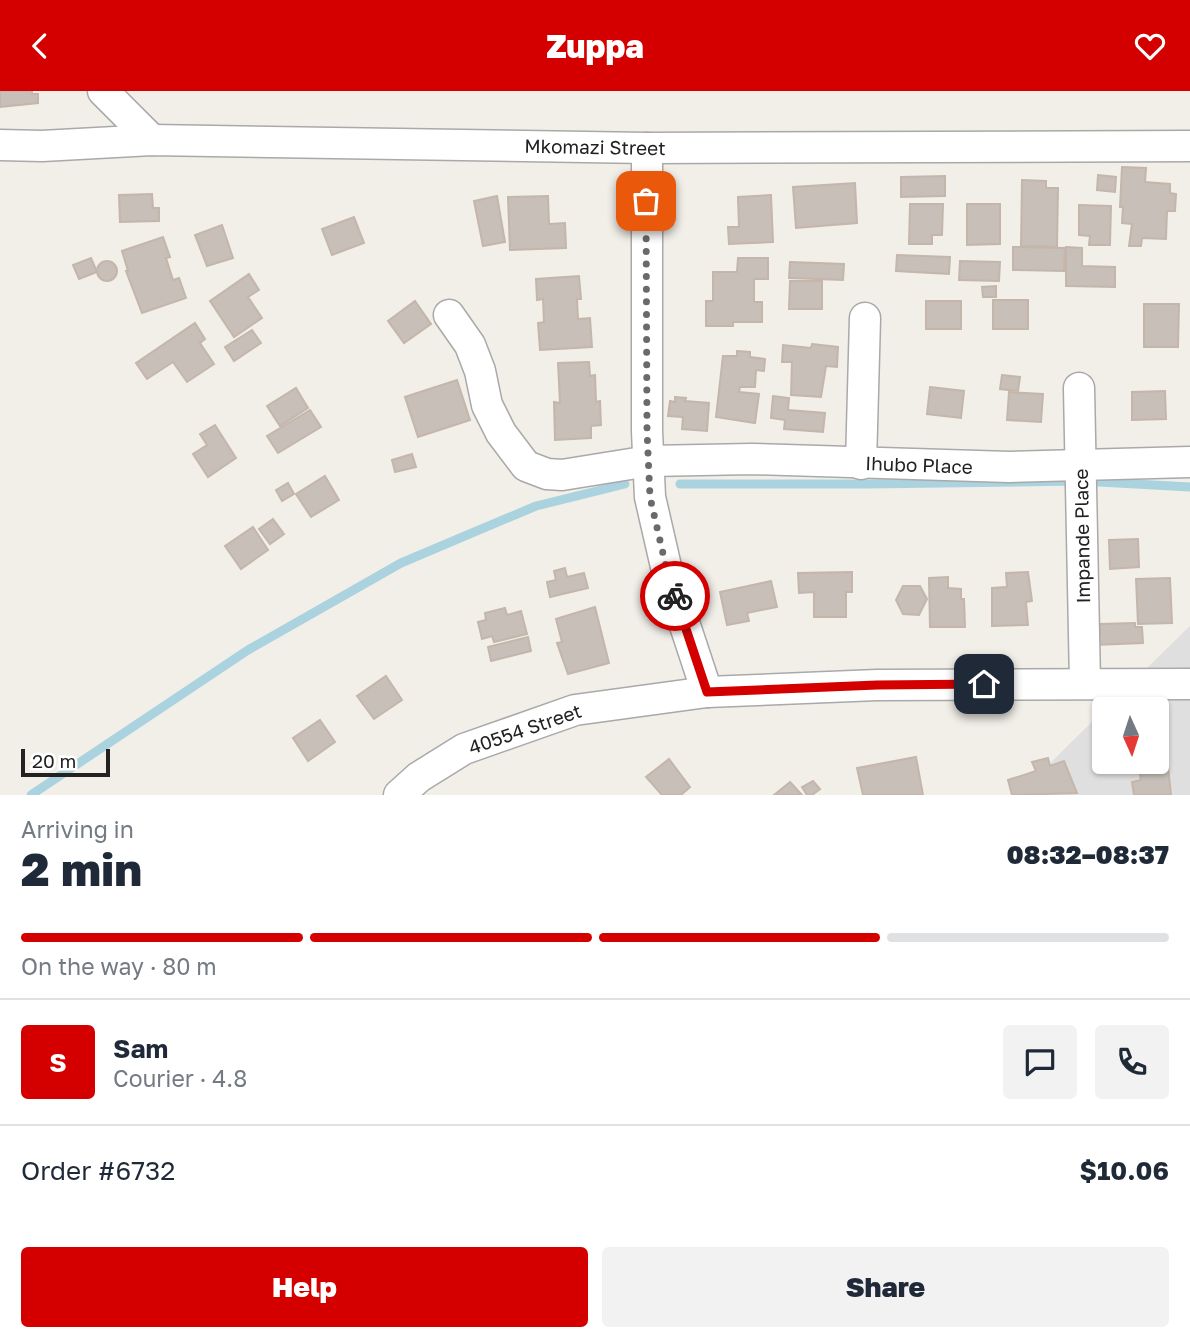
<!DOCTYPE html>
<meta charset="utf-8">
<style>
body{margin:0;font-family:"Golos Text",sans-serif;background:#f2f2f3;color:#1f2937;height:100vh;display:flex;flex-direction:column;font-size:26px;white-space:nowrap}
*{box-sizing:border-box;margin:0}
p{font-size:23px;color:#747a83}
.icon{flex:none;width:38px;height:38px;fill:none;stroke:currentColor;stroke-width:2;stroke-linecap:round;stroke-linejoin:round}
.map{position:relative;height:704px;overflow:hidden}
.panel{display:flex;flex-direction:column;background:#fff;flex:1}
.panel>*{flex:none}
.needle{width:46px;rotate:177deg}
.controls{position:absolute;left:1092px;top:606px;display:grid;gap:14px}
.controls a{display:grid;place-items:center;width:77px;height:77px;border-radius:7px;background:#fff;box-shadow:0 2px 5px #0004;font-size:35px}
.scale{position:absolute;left:21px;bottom:18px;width:89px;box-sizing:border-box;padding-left:7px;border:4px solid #222;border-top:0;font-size:19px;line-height:24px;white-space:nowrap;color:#222;-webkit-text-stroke:5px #fff;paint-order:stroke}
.pin{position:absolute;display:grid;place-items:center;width:60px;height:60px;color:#fff;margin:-30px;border-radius:14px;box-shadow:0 4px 10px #0006}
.courier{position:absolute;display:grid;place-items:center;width:70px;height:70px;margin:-35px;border:5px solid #d40000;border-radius:50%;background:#fff;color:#222;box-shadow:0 2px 9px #0007}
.overview em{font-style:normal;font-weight:800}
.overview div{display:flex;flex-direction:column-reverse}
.overview{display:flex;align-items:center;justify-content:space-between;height:119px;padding:0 21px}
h1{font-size:46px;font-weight:800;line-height:52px}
.bar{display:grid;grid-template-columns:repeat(4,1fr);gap:10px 7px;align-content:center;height:84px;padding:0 21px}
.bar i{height:9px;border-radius:5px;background:#e0e1e3}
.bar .selected{background:#d40000}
.bar p{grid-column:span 4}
.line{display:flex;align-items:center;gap:18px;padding:0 21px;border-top:2px solid #e0e1e3}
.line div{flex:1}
.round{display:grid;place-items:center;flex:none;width:74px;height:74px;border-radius:7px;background:#f2f2f3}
.primary-button{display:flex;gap:14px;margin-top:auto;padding:14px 21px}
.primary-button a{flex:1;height:80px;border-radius:7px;background:#d40000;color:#fff;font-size:28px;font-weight:800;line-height:80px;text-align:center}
.primary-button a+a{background:#f2f2f3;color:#1f2937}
header{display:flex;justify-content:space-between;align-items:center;height:91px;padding:0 21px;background:#d40000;color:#fff;font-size:32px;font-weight:800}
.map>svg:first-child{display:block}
</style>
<header><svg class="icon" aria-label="back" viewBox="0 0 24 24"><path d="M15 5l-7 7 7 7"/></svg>Zuppa<svg class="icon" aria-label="heart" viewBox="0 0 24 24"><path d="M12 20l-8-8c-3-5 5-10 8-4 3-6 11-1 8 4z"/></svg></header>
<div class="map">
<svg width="1190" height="704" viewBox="0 0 1190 704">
<rect width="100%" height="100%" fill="#f2efe9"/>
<path fill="#e0dfdf" d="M1190,535v169h-172l86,-85v51h53v-52h-52z"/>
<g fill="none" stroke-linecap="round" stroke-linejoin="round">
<g stroke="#aad3df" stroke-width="9">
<path d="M680,393h187l214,-3 109,6"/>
<path d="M31,704l217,-145 153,-87 135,-57 89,-22"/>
</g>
</g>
<g fill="#c7bfb8" stroke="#c4b6ab" stroke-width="2">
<path d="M0,0h32v3h6v9l-38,4z"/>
<path d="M1122,76l24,1 -1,14 25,2v9l6,1 -1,17h-8l-1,28 -24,-1 -1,8h-12l3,-22 -10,-1 1,-16h-3z"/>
<path d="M1098,84l18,2 -1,15 -18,-2z"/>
<path d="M945,85v20l-44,1v-20z"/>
<path d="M1022,89l24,1v7h12l-1,59 -36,-1z"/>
<path d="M855,92l2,40 -61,5 -3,-41z"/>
<path d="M152,103l1,14h6v13l-39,1 -1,-27z"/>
<path d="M771,104l2,47 -44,2 -1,-17h11l-1,-30z"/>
<path d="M497,105l8,46 -22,4 -9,-45z"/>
<path d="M548,105l1,28 16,-1 1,25 -56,2 -2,-53z"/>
<path d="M910,113h33l-1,31h-10v9h-23z"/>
<path d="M967,113h33v40l-33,1z"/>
<path d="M1079,114l32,1 -1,39h-21l1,-9 -11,-1z"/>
<path d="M354,126l10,26 -32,12 -10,-26z"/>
<path d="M222,134l11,33 -26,8 -12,-31z"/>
<path d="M163,146l7,20 -4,1 7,22 6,-2 7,20 -44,15 -16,-42h2l-6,-20z"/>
<path d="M1013,156l52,1 -1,23 -51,-1z"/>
<path d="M1066,156l16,1v18l33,1v20l-49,-1z"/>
<path d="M897,164l53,2 -1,17 -53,-3z"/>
<path d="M91,167l6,14 -18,7 -6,-14z"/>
<path d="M738,167h30v21h-14v23h8v20h-29v4h-27v-25h7v-29h24z"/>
<circle cx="107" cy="180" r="10"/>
<path d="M960,170l40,1 -1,19 -40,-1z"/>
<path d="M790,171l54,2 -1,16 -54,-2z"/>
<path d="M249,183l10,16 -11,7 14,21 -28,19 -24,-36z"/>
<path d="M579,185l2,23h-4l1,20 12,-1 2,29 -52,3 -2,-27 6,-1 -1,-23 -6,1 -1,-21z"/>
<path d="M790,190h32v28h-33z"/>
<path d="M996,195v11h-13l-1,-10z"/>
<rect x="993" y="209" width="35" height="29"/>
<path d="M415,210l16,23 -27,19 -16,-22z"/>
<rect x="926" y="210" width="35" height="28"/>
<path d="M1144,213h35l-1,43h-34z"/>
<path d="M195,232l10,16 -5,4 14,21 -27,18 -14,-20 -26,17 -11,-16z"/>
<path d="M252,239l9,13 -27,18 -9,-14z"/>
<path d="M812,253l26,3 -1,20 -11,-1 -5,31 -30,-2 1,-33h-10l1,-17 28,3z"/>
<path d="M737,260l13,1v5l15,2 -1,12 -8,-1 -1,17h-15l-1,5 20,2 -4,29 -39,-6 7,-61h14z"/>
<path d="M589,271l1,14 5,-1 1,27 4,-1 1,24 -10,1v12l-36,2 -1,-38 6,1 -2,-40z"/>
<path d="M1002,284l18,2 -2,14 -18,-2z"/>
<path d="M457,289l13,40 -52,17 -13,-40z"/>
<path d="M930,296l34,4 -3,27 -34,-4z"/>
<path d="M296,297l12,20 -28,18 -13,-20z"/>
<path d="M1165,300l1,28 -34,1v-28z"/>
<path d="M1009,301l34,2 -2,28 -34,-2z"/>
<path d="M773,305l16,2 -1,12 37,3 -2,19 -39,-3 1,-9 -14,-2z"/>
<path d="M675,306l11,1 -1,3 24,2 -2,28 -25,-2 1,-12 -15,-1 2,-15 5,1z"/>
<path d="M310,319l11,17 -43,26 -11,-17z"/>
<path d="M215,334l21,33 -28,19 -15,-23 14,-9 -7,-11z"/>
<path d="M412,363l4,13 -21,5 -3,-12z"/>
<path d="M325,385l14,24 -28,17 -15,-23z"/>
<path d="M288,392l6,11 -12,7 -6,-11z"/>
<path d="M273,428l11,15 -14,10 -11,-15z"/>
<path d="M253,436l15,23 -27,19 -16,-23z"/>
<path d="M1138,448l1,28 -29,2 -1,-29z"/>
<path d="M565,477l2,9 17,-4 4,15 -38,9 -3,-15 9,-2 -2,-9z"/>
<path d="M852,481v20h-6v25h-32v-25l-15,1 -1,-20z"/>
<path d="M1028,481l4,29 -6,1 2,23 -36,1v-38l15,-1 -1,-14z"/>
<path d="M948,486v11l13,1v10h3l1,28h-35l-1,-49z"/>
<path d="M1170,487l2,45 -34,1 -2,-45z"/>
<path d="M771,490l6,26 -30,6 2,8 -22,4 -7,-33z"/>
<path d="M903,495h17l7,13 -8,16 -16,-1 -7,-14z"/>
<path d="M595,516l14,56 -41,11 -11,-31 5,-1 -6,-23z"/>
<path d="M505,517l2,7 14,-4 6,23 -33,8 -2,-6 -10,3 -4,-17 8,-2 -1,-7z"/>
<path d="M1135,532v4h7l1,16 -49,2 -1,-13h7v-8z"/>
<path d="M528,546l3,14 -40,10 -3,-14z"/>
<path d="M386,585l16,24 -28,19 -17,-23z"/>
<path d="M320,629l15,22 -27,19 -15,-23z"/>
<path d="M916,666l7,38h-60l-6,-27z"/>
<path d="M1167,666l4,38h-37l-2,-13 9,-2 -3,-19h19v-3z"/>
<path d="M1048,667l2,8 14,-5 13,32 -65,2 -4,-15 28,-9 -4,-9z"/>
<path d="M669,668l21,28 -9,8h-19l-16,-18z"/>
<path d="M813,690l7,8 -8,6h-5l-5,-8z"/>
<path d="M790,691l12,13h-28z"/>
</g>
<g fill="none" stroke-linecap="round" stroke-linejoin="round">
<g stroke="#a9a9a9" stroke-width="33">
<g id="minor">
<path d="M103,0l49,49"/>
<path d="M0,54l42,1 110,-6 495,8 543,-2"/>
<path d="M647,57v283l3,66 17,74 40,121"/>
<path d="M449,224l21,30 10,26 7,34 14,28 25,33 21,8 15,1 87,-14 103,-2 257,8 181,-5"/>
<path d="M1079,297l6,295"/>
<path d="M861,373l4,-146"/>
<path d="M399,704l20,-18 45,-28 111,-39 132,-18 170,-7 313,-1"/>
</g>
</g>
<use href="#minor" stroke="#fff" stroke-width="30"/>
</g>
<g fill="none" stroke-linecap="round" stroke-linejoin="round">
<path stroke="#6b6a68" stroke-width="7" stroke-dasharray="0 12.6" d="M646,110l1,230 3,66 17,74 8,25"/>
<path stroke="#d40000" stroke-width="9" d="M675,505l32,96 170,-7 107,-1"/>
</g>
<g text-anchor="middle" stroke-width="6" stroke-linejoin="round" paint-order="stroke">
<g font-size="19" fill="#222" stroke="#fff">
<text transform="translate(595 56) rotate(1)" y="7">Mkomazi Street</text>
<text transform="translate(919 374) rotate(2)" y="7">Ihubo Place</text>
<text transform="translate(1082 445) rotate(-91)" y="7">Impande Place</text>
<text transform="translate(525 638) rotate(-19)" y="7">40554 Street</text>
</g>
</g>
</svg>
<div class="controls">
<a><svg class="needle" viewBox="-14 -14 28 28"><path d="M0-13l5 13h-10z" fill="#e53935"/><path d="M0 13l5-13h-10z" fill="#747a83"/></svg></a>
</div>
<div class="scale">20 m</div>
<div class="pin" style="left:646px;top:110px;background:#ea580c"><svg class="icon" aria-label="bag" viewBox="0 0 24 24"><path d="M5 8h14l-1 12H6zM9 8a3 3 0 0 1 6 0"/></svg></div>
<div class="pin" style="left:984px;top:593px;background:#1f2937"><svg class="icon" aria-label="home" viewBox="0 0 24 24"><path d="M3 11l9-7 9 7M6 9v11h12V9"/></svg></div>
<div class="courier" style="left:675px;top:505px"><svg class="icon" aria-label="bike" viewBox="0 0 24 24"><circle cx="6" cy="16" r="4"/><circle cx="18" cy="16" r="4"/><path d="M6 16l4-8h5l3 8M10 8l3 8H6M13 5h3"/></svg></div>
</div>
<section class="panel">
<div class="overview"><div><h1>2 min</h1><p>Arriving in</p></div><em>08:32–08:37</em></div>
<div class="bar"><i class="selected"></i><i class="selected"></i><i class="selected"></i><i></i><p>On the way · 80 m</p></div>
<div class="line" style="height:126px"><b class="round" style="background:#d40000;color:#fff">S</b><div><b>Sam</b><p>Courier · 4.8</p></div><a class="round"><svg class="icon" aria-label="chat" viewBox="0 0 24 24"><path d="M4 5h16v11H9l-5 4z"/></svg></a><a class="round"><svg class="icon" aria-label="phone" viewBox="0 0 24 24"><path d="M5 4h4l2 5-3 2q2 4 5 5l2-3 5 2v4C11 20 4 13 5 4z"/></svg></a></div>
<div class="line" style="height:91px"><div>Order #6732</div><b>$10.06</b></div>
<div class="primary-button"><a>Help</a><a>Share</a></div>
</section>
